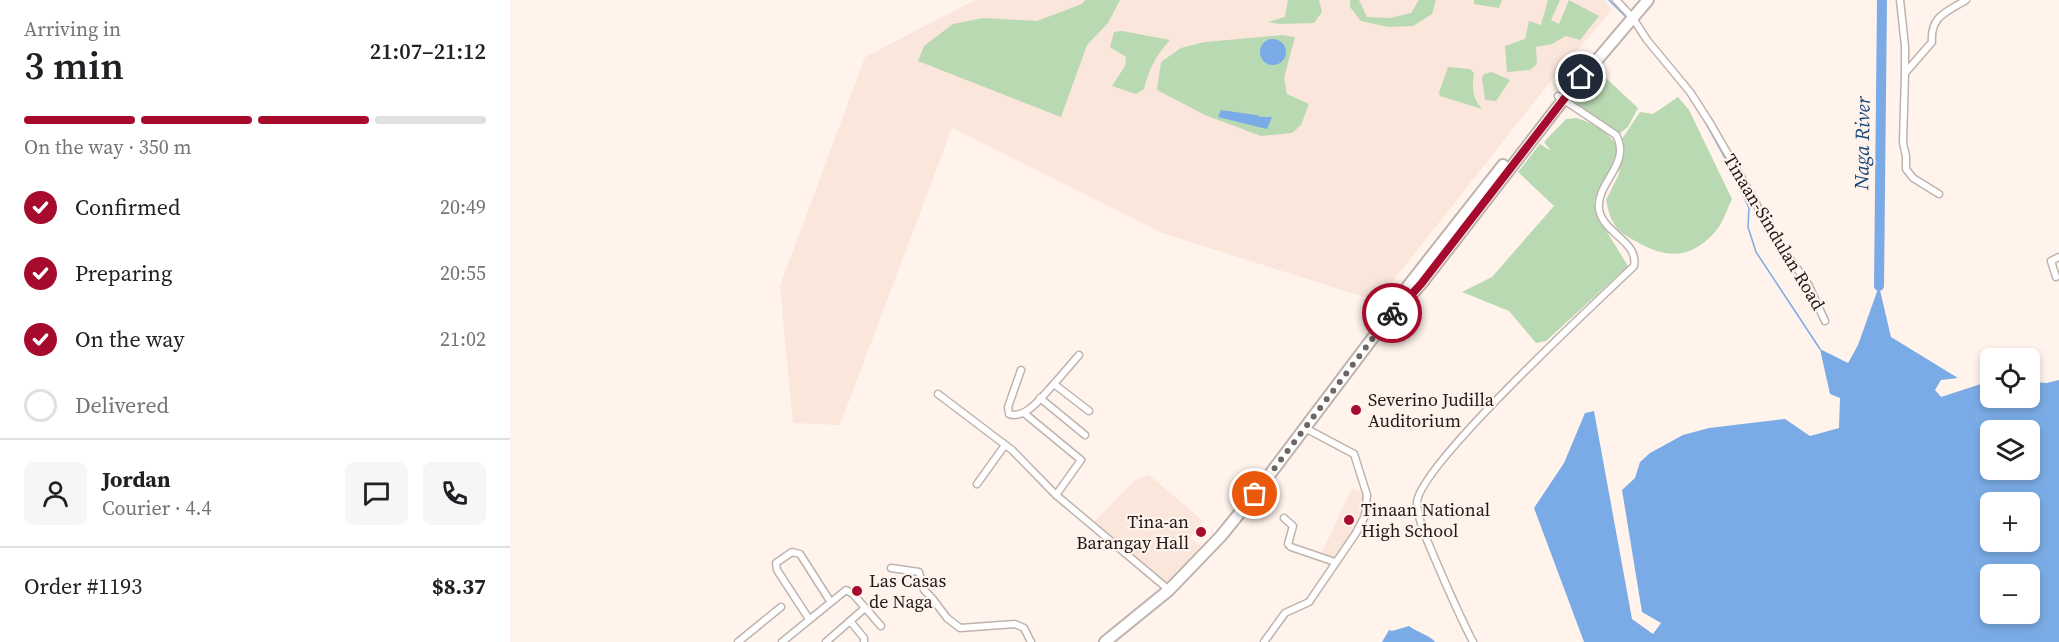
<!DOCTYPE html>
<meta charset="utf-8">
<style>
body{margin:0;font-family:"Source Serif 4",serif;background:#f6f6f6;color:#202124;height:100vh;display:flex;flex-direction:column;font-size:22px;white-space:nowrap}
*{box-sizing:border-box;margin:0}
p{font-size:20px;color:#757577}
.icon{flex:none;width:33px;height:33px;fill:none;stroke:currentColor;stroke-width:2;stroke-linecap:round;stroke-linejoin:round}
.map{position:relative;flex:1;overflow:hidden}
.drawer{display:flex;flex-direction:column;background:#fff;width:510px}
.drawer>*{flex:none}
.buttons{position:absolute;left:1470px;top:348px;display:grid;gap:12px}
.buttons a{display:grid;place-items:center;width:60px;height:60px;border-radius:9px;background:#fff;box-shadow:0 3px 9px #0003;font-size:30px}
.pin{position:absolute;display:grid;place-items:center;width:51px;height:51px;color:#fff;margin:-26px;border:3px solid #fff;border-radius:50%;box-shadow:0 2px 6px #0007}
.courier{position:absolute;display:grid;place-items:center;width:60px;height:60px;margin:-30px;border:4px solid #a60b2d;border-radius:50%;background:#fff;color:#222;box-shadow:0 2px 8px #0007}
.overview em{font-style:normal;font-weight:600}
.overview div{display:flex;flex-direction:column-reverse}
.overview{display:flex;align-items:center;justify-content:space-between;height:102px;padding:0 24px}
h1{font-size:39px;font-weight:600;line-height:45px}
.bar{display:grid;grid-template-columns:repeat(4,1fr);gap:9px 6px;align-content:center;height:72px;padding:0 24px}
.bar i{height:8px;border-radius:4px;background:#e0e0e0}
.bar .active{background:#a60b2d}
.bar p{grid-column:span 4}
.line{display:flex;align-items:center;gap:15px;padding:0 24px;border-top:2px solid #e0e0e0}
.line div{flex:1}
.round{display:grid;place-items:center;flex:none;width:63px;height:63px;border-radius:9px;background:#f6f6f6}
ol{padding:0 24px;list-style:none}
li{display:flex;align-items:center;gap:18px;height:66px}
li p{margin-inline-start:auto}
li .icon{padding:6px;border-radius:50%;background:#a60b2d;color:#fff;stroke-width:4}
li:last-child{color:#757577}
li i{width:33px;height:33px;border:3px solid #e0e0e0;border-radius:50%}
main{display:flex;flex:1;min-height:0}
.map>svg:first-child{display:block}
</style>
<main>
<section class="drawer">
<div class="overview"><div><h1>3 min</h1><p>Arriving in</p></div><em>21:07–21:12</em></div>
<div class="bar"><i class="active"></i><i class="active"></i><i class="active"></i><i></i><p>On the way · 350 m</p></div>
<ol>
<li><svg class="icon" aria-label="check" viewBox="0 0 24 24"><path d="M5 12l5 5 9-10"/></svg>Confirmed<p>20:49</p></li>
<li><svg class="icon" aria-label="check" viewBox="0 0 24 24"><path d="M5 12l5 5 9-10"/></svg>Preparing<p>20:55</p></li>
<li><svg class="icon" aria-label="check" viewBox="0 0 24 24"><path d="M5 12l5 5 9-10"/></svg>On the way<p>21:02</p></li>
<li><i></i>Delivered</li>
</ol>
<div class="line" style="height:108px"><a class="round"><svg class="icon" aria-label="person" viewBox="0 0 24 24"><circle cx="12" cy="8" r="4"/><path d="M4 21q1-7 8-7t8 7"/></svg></a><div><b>Jordan</b><p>Courier · 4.4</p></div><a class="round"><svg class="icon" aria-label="chat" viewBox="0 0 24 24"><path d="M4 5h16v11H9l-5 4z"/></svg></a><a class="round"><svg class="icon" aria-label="phone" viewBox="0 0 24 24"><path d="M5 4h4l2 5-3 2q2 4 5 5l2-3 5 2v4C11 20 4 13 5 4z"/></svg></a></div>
<div class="line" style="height:78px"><div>Order #1193</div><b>$8.37</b></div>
</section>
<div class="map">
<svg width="1549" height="642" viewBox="0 0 1549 642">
<rect width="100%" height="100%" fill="#fff3ec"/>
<g fill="#fae6db">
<path d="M465,0h629l8,10 -58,67 -177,224 -215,-68 -210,-105 -112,297 -47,-2 -13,-137 85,-229z"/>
<path d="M639,475l54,46 -13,17 11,8 -34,37 -74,-60 42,-43z"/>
<path d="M842,488l10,4 3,4 -2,18 -5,12 -24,35 -14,-4z"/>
</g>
<g fill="#b9d9b3">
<path d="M575,0h35l-12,23 -21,22 -26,72 -143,-56 6,-15 29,-22 30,-6 54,3 45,-17z"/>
<path d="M778,0h31l3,12 -8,11 -35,1 -11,-2 17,-5z"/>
<path d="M840,0h9l8,17 23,1 21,-5 8,-13h17l-4,14 -19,12 -25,1 -27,-6 -11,-14z"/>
<path d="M964,0h28l-3,8 -25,-4z"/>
<path d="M1038,0h12l-9,20 8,4 10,-24 30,16 -19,24 -14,-4 -14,8 -16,3 1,17 -7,6 -23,2 -2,-26 20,-7 4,-18 12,4z"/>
<path d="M612,31l48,9c-14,15 -21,29 -26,49l-8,5 -24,-8 13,-20 1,-9 -16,-10 4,-15z"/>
<path d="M773,35l12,2 -11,41 3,16 22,10 -8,21 -9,8 -31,3 -56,-21 -48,-25 4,-28 20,-14 24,-6z"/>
<path d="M938,67l22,2 4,4c-2,14 -2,25 8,36l-42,-13 -1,-3z"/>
<path d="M1085,68l43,40 -10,19 -9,7 -49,-36z"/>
<path d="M982,72l18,8 -14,21 -11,-1 -3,-22 2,-4z"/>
<path d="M1168,97l11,13 43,89c-5,10 -9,24 -17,33 -24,27 -48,27 -78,10 -9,-5 -19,-10 -24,-20 -4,-6 -5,-15 -7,-22l13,-26 3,-35 18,-27 13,2z"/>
<path d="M1067,118c17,6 32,14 41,30l-9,25 -15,29 8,22 26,42 -82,75 -10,2 -27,-32 -47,-19 30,-15 62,-71 -36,-34 22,-28 11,7 -7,-9 22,-23z"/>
</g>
<g fill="#7babe6" fill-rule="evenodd">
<circle cx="763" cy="52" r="13"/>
<path d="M711,110l35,5 5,2h11l-5,12 -49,-12z"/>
<path d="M1369,286l12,51 67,41 -17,2 -6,10 6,7 49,-16v17h40v-16l17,1 12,-3v262h-475l-50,-134 30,-45 21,-50 9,-2 38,208 21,15 8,-11 -19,-11 -20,-122 13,-12 5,-16 10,-9 33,-18 26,-7 76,-9 25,17 29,-8 1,-30 -10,-4 -10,-45 28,14 10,-18zM1520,430v40h-40v-40zM1480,502h40v40h-40zM1480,574h40v40h-40z"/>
<path d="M899,626c7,6 21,9 26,16h-53l7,-12 3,1z"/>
</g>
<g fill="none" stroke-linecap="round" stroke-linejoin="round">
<g stroke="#7babe6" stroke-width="1.5">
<path d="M1099,0l18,18"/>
<path d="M1194,120l28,51 17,37 -1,19 8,25 64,97"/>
</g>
<path stroke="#7babe6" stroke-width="10" d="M1369,286l3,-286"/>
<g stroke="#bfb3ad" stroke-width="9">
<g id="street">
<path d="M1106,0l16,17 15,23 43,52 20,31 45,78 11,24 42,59 17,37"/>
<path d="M1390,0l5,46v26"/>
<path d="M1429,194l-26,-16 -7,-9v-13l-3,-13 2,-70 27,-31c-2,-26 15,-30 34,-42"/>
<path d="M1546,277l-5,-16 8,-4"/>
<path d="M569,355l-25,29 35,27"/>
<path d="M511,370l-13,37 1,7c17,6 34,-19 45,-30"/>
<path d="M428,394l74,56 44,45 113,95"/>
<path d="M530,398l45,37"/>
<path d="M514,413l57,47 -25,35"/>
<path d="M467,484l28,-39"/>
<path d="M774,518l9,8 -5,18 3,3 44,15"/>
<path d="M381,568l28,4 5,18 8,8 15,20 13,10 55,-4 9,4 7,14"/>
<path d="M299,619l-32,-49 -1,-7 16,-11 8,2 30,47"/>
<path d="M340,621l14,17v4"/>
<path d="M228,642l43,-35"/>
<path d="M272,642l64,-52 7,4 28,32"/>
<path d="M316,642l39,-34"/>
<path d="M754,642l21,-29 24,-11 47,-69 9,-17 2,-21 -13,-41 -49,-26"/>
<path d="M963,642c-14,-27 -26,-55 -38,-83 -7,-17 -17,-37 -18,-56 0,-36 183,-204 217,-237 5,-25 -32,-33 -35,-57 -3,-27 33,-45 17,-74l-58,-39"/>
</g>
</g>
<g stroke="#bfb3ad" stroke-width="14">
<g id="highway">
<path d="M883,311l4,-11 106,-135"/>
<path d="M595,642l64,-52 52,-54 34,-42 138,-183 9,-6 19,-21 142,-184 85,-100"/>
</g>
</g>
<use href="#street" stroke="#fff" stroke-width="6"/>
<use href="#highway" stroke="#fff" stroke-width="10"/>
</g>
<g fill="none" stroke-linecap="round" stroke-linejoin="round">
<path stroke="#6d6662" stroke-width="6" stroke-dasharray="0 10.8" d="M745,494l137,-181"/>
<path stroke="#a60b2d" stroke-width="8" d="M882,313l10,-8 19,-21 160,-207"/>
</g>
<g fill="#a60b2d" stroke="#fff3ec" stroke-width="2">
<circle cx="846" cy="410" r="6"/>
<circle cx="839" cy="520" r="6"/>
<circle cx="691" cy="532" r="6"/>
<circle cx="347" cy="591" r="6"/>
</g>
<g text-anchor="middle" stroke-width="4.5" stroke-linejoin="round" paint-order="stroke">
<g font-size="18" fill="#1f1a18" stroke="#fff3ec">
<text transform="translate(1264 232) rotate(59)" y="6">Tinaan-Sindulan Road</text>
</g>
<g font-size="18" fill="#1f1a18" stroke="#fff3ec" text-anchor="start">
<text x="858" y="406">Severino Judilla<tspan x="858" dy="21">Auditorium</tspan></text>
<text x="851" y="516">Tinaan National<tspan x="851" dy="21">High School</tspan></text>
<text x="679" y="528" text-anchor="end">Tina-an<tspan x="679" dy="21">Barangay Hall</tspan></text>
<text x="359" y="587">Las Casas<tspan x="359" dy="21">de Naga</tspan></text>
</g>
<g font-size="20" font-style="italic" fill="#17477d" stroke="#fff3ec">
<text transform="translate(1352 143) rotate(-89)" y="7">Naga River</text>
</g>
</g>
</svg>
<div class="buttons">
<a><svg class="icon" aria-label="locate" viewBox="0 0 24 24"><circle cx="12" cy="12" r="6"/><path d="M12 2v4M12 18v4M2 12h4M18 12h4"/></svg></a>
<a><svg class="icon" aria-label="layers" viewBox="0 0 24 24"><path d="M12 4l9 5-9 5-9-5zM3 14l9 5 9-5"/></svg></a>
<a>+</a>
<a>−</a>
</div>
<div class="pin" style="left:745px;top:494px;background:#ea580c"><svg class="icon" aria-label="bag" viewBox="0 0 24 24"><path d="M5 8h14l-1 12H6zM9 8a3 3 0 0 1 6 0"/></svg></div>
<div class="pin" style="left:1071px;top:77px;background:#1f2937"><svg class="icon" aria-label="home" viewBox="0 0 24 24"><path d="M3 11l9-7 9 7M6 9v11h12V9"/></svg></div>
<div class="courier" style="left:882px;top:313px"><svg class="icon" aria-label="bike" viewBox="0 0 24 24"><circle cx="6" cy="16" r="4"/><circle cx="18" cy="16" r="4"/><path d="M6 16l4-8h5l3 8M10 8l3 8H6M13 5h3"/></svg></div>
</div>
</main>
